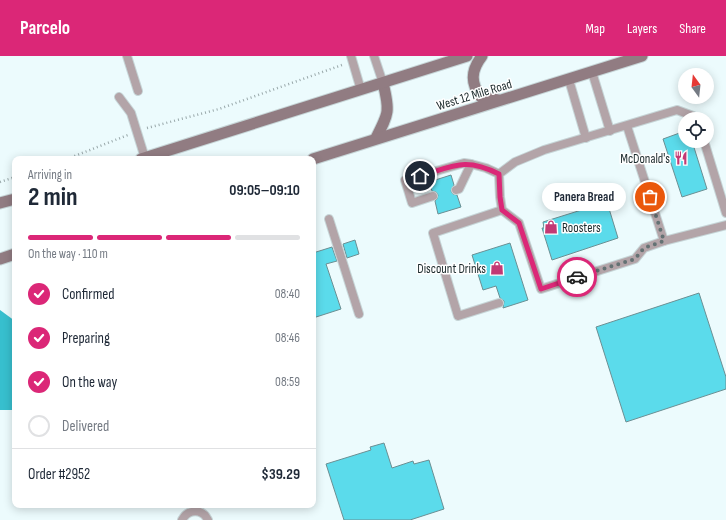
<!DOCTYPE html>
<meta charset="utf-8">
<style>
body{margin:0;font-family:"Sofia Sans Condensed",sans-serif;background:#f6f6f7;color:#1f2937;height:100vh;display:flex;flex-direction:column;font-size:15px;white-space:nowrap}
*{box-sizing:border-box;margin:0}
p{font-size:13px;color:#747a83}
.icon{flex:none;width:22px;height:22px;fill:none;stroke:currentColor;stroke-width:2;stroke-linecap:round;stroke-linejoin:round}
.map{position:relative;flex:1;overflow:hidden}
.drawer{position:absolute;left:12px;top:100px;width:304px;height:352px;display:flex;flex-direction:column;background:#fff;border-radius:8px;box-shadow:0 2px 10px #0003}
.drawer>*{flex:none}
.needle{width:26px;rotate:345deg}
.fabs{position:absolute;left:678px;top:12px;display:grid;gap:8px}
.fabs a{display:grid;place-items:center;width:36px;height:36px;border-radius:50%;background:#fff;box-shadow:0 2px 10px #0003;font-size:20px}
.pin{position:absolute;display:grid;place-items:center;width:34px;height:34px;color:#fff;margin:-17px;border:2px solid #fff;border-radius:50%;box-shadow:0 1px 4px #0007}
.courier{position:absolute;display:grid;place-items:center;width:40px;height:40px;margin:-20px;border:3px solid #db2777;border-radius:50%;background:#fff;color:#222;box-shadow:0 1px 5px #0007}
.bubble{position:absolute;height:28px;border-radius:14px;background:#fff;box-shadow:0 2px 10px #0003;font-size:13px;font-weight:700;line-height:28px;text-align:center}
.headline em{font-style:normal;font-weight:700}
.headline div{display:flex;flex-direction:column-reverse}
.headline{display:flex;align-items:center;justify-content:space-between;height:68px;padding:0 16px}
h1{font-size:26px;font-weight:700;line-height:30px}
.bar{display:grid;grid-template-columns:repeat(4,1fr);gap:6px 4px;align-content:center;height:48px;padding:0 16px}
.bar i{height:5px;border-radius:3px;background:#e0e1e3}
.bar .current{background:#db2777}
.bar p{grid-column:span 4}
.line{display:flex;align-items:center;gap:10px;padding:0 16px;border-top:1px solid #e0e1e3}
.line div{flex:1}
ol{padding:0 16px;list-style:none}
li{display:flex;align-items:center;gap:12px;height:44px}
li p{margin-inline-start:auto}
li .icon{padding:4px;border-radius:50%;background:#db2777;color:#fff;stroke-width:4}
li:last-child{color:#747a83}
li i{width:22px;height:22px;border:2px solid #e0e1e3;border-radius:50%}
header{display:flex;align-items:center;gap:24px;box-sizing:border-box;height:56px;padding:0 20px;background:#db2777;color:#fff}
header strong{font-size:19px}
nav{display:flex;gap:22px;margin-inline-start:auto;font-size:14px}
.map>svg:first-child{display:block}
</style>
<header>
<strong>Parcelo</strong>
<nav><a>Map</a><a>Layers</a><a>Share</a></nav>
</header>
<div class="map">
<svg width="726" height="464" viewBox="0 0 726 464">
<rect width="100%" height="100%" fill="#ecfbfd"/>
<path fill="#37bfce" d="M0,254l15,11v89h-15z"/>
<g fill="#5bdbeb" stroke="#6b8f93">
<path d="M685,75v10h7l15,48 -25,8 -19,-58z"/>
<path d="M451,119l3,10 -3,6 2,3 4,1 4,12 -23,7 -3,-13 2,-2 1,-4 -2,-3 -4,-1 -3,-9z"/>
<path d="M607,146l11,36 -66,22 -10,-32h2l-1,-6z"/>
<path d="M355,184l4,14 -12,4 -4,-14z"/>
<path d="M510,187l18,57 -25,8 1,-7 -4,-3 -4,-12 -13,4 -11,-35z"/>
<path d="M332,191l5,14 -11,3 15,45 -28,9v-65z"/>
<path d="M699,237l27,84v12l-100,33 -30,-95z"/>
<path d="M384,387l8,25 21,-7 1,3 15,-4 15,49 -34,11h-66l-18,-56 45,-14 -1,-3z"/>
</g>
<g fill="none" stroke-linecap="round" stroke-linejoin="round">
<g stroke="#c6d5d7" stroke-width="10">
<g id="service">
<path d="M127,0l11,35"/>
<path d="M351,0l10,34"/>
<path d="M374,0l9,27"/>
<path d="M592,16l18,59"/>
<path d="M569,24l17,58"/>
<path d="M119,41l12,16 14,45"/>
<path d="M695,63l-2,-3 -16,-6 -133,40 -29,12 -16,12 1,23 2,13 17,13 22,66 94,-30 9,-11 20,-7 62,-16"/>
<path d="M627,70l37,115"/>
<path d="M704,85l22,72"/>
<path d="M471,108l15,4 13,6"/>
<path d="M433,140l-21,7 -7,-23 59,-17 7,1 -12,25 -3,1"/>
<path d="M329,163l30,95"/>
<path d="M499,247l-41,13 -25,-83 69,-23"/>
<path d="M182,464c6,-11 20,-12 26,0"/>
</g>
</g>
<g stroke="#c6d5d7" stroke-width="13">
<g id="secondary">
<path d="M482,0c-11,14 -12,27 -1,41l17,3"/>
<path d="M376,82c13,-25 14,-27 7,-55"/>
<path d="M141,103l326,-103"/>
<path d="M313,103l329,-103"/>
<path d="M0,147l15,-4"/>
<path d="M0,203l15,-5"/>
</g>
</g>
<g stroke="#99a8aa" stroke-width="2.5" stroke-dasharray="1 3" stroke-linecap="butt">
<path d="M147,72l72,-19 123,-44"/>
<path d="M67,103l61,-24"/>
<path d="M0,126l15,-5"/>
</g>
<use href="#service" stroke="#b3a4a8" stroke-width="8"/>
<use href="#secondary" stroke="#917c82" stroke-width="11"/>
</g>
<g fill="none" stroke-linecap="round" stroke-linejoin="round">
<path stroke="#647274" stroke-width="4" stroke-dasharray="0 7.2" d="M577,221l58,-18 9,-11 20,-7 -14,-44"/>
<path stroke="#db2777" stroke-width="5" d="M420,120c34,-10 45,-19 79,-2l1,23 2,13 17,13 22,66 36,-12"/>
</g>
<defs>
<g id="restaurant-bare" transform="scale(1.08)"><path d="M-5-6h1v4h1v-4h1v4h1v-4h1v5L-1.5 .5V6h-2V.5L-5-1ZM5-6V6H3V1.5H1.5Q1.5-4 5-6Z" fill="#c23974" stroke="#fff" stroke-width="2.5" paint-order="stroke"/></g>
<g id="shop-bare" transform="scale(1.08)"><path d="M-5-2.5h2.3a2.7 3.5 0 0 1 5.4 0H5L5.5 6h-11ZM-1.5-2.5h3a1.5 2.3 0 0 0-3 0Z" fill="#c23974" stroke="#fff" stroke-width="2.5" paint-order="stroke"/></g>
</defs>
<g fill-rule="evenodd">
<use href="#restaurant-bare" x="681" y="102"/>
<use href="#shop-bare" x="551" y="171"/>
<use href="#shop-bare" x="497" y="212"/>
</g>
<g text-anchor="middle" stroke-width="3" stroke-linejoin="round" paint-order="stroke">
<g font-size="13" fill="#1a292b" stroke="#fff">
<text transform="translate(474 38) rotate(-17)" y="5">West 12 Mile Road</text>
</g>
<g font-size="13" fill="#1a292b" stroke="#fff" text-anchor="end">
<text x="670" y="107">McDonald's</text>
<text x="562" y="176" text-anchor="start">Roosters</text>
<text x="486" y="217">Discount Drinks</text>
</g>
</g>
</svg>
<div class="fabs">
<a><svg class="needle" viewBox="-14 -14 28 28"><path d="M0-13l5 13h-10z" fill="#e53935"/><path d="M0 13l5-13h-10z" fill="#747a83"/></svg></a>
<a><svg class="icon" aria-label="locate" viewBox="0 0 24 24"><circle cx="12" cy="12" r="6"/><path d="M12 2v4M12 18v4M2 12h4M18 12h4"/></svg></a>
</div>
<div class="pin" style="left:650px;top:141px;background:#ea580c"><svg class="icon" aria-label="bag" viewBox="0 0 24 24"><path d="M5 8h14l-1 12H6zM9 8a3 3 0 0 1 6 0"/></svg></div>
<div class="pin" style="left:420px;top:120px;background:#1f2937"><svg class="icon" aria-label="home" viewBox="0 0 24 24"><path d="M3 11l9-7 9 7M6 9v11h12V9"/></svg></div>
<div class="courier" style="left:577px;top:221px"><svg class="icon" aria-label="car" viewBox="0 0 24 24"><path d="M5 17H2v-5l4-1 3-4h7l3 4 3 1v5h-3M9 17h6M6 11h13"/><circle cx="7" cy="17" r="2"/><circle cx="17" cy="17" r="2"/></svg></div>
<div class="bubble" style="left:542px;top:127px;width:84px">Panera Bread</div>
<section class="drawer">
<div class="headline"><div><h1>2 min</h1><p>Arriving in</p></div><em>09:05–09:10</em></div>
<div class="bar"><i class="current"></i><i class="current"></i><i class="current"></i><i></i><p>On the way · 110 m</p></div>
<ol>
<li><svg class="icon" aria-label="check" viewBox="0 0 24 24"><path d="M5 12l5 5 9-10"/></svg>Confirmed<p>08:40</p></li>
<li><svg class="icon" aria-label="check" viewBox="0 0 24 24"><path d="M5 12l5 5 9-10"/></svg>Preparing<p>08:46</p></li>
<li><svg class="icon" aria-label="check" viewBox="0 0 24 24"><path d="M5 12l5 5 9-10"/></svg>On the way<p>08:59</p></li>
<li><i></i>Delivered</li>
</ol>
<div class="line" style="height:52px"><div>Order #2952</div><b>$39.29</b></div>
</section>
</div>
